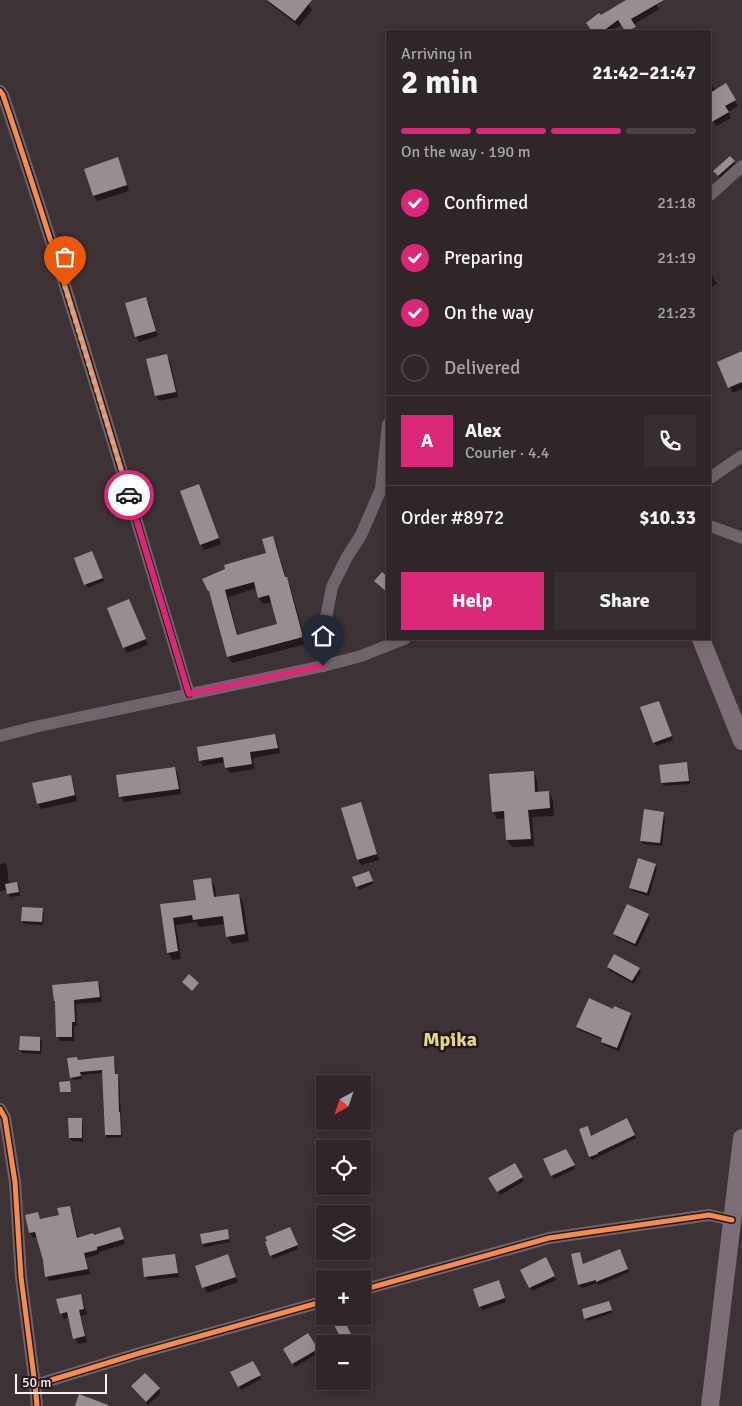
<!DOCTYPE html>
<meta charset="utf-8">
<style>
body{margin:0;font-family:Signika,sans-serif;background:#362e30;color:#f1f3f6;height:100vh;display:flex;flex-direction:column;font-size:19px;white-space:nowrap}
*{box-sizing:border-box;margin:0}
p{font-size:16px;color:#a7a5a8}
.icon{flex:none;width:28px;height:28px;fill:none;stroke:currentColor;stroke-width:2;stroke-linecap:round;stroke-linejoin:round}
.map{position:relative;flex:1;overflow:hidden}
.sheet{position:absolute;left:386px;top:30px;width:325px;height:610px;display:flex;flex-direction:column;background:#2e2628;border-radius:0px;box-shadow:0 2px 12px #0003,0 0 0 1px #494345}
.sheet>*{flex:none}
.needle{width:32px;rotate:220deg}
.tools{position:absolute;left:316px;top:1075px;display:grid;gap:10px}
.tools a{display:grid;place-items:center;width:55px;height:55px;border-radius:0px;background:#2e2628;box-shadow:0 2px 12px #0003,0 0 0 1px #494345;font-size:25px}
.scale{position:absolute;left:15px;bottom:12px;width:92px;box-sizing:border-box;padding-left:5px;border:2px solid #fceff2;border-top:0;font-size:14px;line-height:18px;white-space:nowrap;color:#fceff2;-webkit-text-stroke:4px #22191b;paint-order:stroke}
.pin{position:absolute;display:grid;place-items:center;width:42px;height:42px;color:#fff;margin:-51px -21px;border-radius:50% 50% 50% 0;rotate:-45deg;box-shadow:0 0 5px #0007}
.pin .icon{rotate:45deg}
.courier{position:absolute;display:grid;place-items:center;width:50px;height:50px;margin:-25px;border:4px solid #db2777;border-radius:50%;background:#fff;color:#222;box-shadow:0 1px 6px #0007}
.head em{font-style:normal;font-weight:700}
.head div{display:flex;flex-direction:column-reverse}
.head{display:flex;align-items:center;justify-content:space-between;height:85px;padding:0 15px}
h1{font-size:32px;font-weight:700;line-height:38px}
.bar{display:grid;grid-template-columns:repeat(4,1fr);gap:8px 5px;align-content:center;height:60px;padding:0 15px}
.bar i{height:6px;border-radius:4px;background:#494345}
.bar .selected{background:#db2777}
.bar p{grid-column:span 4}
.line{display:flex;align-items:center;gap:12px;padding:0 15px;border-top:1px solid #494345}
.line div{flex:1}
.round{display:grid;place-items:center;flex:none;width:52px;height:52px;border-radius:0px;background:#362e30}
ol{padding:0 15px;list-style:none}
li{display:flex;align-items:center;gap:15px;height:55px}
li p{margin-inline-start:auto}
li .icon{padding:5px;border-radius:50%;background:#db2777;color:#fff;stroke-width:4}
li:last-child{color:#a7a5a8}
li i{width:28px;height:28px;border:2px solid #494345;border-radius:50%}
.action{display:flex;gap:10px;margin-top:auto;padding:10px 15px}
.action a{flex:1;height:58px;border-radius:0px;background:#db2777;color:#fff;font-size:20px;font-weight:700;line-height:58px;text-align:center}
.action a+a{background:#362e30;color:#f1f3f6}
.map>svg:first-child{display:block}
</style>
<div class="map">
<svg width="742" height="1406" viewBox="0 0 742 1406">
<rect width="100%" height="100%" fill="#3d3235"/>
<g fill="#0007" fill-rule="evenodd">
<path d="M267,0h36l5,4 4,6 -13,16 -30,-23z"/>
<path d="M628,0h26l5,9 -26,16 4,6h-10l-5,-7 -10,7h-20l-2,-3 10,-12z"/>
<path d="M712,85l4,6 10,-6 12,21 -10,6 3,6 -15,8 -4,-7 -2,1v-34z"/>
<path d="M730,158l6,7 -15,14 -4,-5z"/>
<path d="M120,164l9,27 -32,10 -3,-5 -9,-26z"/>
<path d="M710,271l7,13 -7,4z"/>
<path d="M146,299l3,5 9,32 -19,6 -3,-6z"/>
<path d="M742,353v36l-9,4 -15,-30z"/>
<path d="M166,356l4,5 8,36 -19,4 -3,-5z"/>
<path d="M201,491l20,53 -17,6 -3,-6z"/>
<path d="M272,537l4,7 10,34 4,7 16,59 -74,19 -4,-6 -16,-60 -3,-6 58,-37zM257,588l2,10 4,6 9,-2 7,23 -41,11 -10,-39z"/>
<path d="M93,556l11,25 -16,7 -2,-4z"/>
<path d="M129,600l19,45 -21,8 -3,-6z"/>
<path d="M659,702l14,38 -17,6 -2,-4z"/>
<path d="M275,736l3,5 2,12 -27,5 1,11 -24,4 -4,-5 -1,-6 -22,4 -3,-6z"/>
<path d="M686,764l2,3 2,17 -26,2 -2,-3z"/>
<path d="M175,769l3,5 3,20 -57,8 -4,-6z"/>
<path d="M533,772l4,8 1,13 11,-1 4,8 1,16 -22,1 2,29 -22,1 -5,-7 -1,-22 -9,1 -4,-8z"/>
<path d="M70,776l3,6 4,19 -36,8 -3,-6z"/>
<path d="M360,803l3,6 16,51 -18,5 -3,-6z"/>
<path d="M663,813l2,4 -3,29 -19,-2 -2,-4z"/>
<path d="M5,863l2,4 2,17 8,-1 2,4 1,9 -10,1 -3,-7 -7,1v-27z"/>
<path d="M655,865l2,3 -8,28 -17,-5 -2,-3z"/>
<path d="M370,876l3,8 -14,6 -2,-3z"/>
<path d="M210,879l5,8 1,11 23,-3 4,7 6,39 -17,3 -5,-8 -1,-12 -27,3 -3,-5 -20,3 5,34 -9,1 -4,-8 -7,-47 36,-4z"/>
<path d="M42,909l2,4 -1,12 -19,-1 -2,-3z"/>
<path d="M648,915l2,4 -13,28 -21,-10 -2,-3z"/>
<path d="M608,967l31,2 2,3 -7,12 -24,-13z"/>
<path d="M98,982l2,5 2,15 -26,2 1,22h-3v15h-14l-2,-4 -1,-34z"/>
<path d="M614,1010l16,4 2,3 -13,34 -15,-6 -2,-3 1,-2 -24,-10 -2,-3z"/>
<path d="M40,1038l2,4 -1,12 -19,-1 -2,-4z"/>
<path d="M113,1057l2,3 1,15h2l1,3 3,59 -15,1 -1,-3 -2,-62 -23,2 1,4 -9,1 -2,-3 8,-15z"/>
<path d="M70,1119h11l2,4v19l-11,-1 -2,-3z"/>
<path d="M627,1120l9,18 -44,22 -2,-4 1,-19z"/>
<path d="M566,1150l9,19 -21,10 -9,-19z"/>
<path d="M514,1164l10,17 -24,14 -10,-17z"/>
<path d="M69,1207l3,5 6,27 44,-6 3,11 -26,8v2l-13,4 4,16 -41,7 -2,-5 -9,-39 -5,1 -3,-5 -3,-17 11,-2 3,6 19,-4z"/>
<path d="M227,1230l3,12 -25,5 -2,-3z"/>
<path d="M292,1232l6,17 -25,10 -7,-16z"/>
<path d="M580,1253l4,13 38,-12 7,18 -30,13 -1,-2 -17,5 -2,-4z"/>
<path d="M175,1255l1,3 3,19 -31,3 -2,-3z"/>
<path d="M228,1256l10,26 -31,11 -11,-26z"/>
<path d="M548,1262l8,18 -24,11 -10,-21z"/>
<path d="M500,1285l6,17 -24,8 -8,-20z"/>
<path d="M80,1295l3,6 4,13 -6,2 6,26 -9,2 -3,-6 -5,-21 -6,2 -3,-6z"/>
<path d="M610,1306l2,7 -24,8 -2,-3z"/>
<path d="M308,1335l10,18 -23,14 -11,-18z"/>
<path d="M252,1362l9,17 -20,11 -9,-17z"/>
<path d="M145,1374l16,19 -13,12 -16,-18z"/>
</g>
<g fill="#988e8f" fill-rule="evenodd">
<path d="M267,0h45l-17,21z"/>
<path d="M626,0h38l-33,19 5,8 -8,4h-3l-7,-11 -15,11h-11l-6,-8 13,-10 2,2z"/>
<path d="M726,83l10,17 -11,6 4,6 -19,11v-30z"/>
<path d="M730,156l5,5 -17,15 -5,-5z"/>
<path d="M118,157l9,28 -34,11 -9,-27z"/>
<path d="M146,297l10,34 -21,6 -10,-34z"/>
<path d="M742,351v31l-14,6 -11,-26z"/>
<path d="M167,354l9,38 -21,4 -9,-37z"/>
<path d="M199,484l20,54 -19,7 -20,-54z"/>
<path d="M273,536l12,41h2l16,60 -76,20 -18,-66h-1l-6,-12 23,-10 -1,-4 42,-12 -4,-14zM254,582l4,16 11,-3 8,29 -40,11 -12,-45z"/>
<path d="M92,551l11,27 -19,7 -10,-27z"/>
<path d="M382,572l6,5v16l-14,-12z"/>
<path d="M129,599l17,40 -23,9 -16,-40z"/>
<path d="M659,701l13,35 -19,7 -13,-36z"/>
<path d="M275,734l3,14 -28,4 2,12 -27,4 -2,-11 -24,4 -2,-14z"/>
<path d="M687,762l2,19 -28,2 -2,-18z"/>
<path d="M175,767l4,22 -60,8 -3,-22z"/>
<path d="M534,771l1,21 14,-1 1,17 -22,2 3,29 -25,1 -2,-29 -12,1 -3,-38z"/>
<path d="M71,775l4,20 -38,9 -5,-21z"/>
<path d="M361,802l16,52 -20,6 -16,-52z"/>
<path d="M644,809l20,3 -4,31 -20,-2z"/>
<path d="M638,858l18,6 -9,29 -18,-5z"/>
<path d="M369,871l4,10 -17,6 -4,-10z"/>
<path d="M211,878l3,19 25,-3 6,40 -19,3 -3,-21 -30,4 -1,-5 -19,3 5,33 -11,2 -7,-49 36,-4 -3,-20z"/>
<path d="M17,882l2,10 -12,2 -2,-10z"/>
<path d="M627,904l22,10 -14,30 -22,-10z"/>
<path d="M22,907l21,1 -1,14 -21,-1z"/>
<path d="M614,954l26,14 -8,13 -25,-14z"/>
<path d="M189,974l10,9 -7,8 -10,-9z"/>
<path d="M98,981l2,16 -26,3 1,22h-3v15h-16l-1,-36h-1l-2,-16z"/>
<path d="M589,998l24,11 1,-3 17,7 -14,35 -16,-6 1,-4 -26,-11z"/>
<path d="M20,1036l20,1v14l-21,-1z"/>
<path d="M114,1056l1,18h3l1,38h1l1,23h-16l-3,-65 -22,2 1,4 -11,2 -3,-20 10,-1 1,3z"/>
<path d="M70,1081l1,11h-11l-1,-10z"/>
<path d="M68,1118h14v20h-13z"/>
<path d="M627,1118l8,17 -38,18 1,1 -9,3 -10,-28 9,-3 3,10z"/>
<path d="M566,1149l9,16 -24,11 -8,-17z"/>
<path d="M515,1163l8,14 -26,15 -9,-14z"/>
<path d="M70,1206l7,32 16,-5 1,2 26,-8 4,12 -27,8v3l-13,3 4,16 -43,8 -2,-17 -8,-28 -6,1 -4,-18 13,-3 2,7 19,-4 -2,-7z"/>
<path d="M290,1227l8,18 -28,11 -5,-14 2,-1 -2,-4z"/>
<path d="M228,1229l1,10 -27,5 -2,-10z"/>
<path d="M620,1249l8,20 -32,13v-2l-18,5 -7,-31 9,-2 3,12z"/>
<path d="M175,1254l3,19 -34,4 -2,-19z"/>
<path d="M228,1254l8,23 -34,11 -7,-22z"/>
<path d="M546,1257l9,19 -26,12 -9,-18z"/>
<path d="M499,1280l6,18 -26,9 -6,-18z"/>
<path d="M81,1294l3,15 -5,1 6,26 -12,3 -6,-27 -7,2 -4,-15z"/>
<path d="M609,1301l3,9 -28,9 -2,-10z"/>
<path d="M344,1320l12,24h-12l-10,-19z"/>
<path d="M308,1333l10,16 -26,15 -9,-15z"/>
<path d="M253,1361l8,14 -23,12 -8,-15z"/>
<path d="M145,1373l15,15 -14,14 -15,-16z"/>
<path d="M79,1394l29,11v1h-33z"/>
</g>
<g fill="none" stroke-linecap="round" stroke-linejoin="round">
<g stroke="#6f646b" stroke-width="12">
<path d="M0,91l3,4c67,198 125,399 186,599"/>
<path d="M710,195l32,-29"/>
<path d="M710,478l32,-22"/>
<path d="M710,527h3l29,11"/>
<path d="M323,666l1,-38 8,-41 15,-30 14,-22 20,-46 7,-65"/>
<path d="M0,736l39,-10 284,-60 38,-10 43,-17"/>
<path d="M0,1109l5,9 10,64 6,95 14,108 2,21"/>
<path d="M362,1290l187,-52 160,-23 23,5"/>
<path d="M35,1385l105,-32 185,-52"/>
</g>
<g stroke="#7c6e76" stroke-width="18">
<path d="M701,639l41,102"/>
<path d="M710,1406l32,-268"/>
</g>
<g stroke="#22191b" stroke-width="8">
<g id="cycleway">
<path d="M0,91l3,4c67,198 125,399 186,599"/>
<path d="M0,1109l5,9 10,64 6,95 14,108 2,21"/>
<path d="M362,1290l187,-52 160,-23 23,5"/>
<path d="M35,1385l105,-32 185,-52"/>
</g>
</g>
<use href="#cycleway" stroke="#f68b52" stroke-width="5"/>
</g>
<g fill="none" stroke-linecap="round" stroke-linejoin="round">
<path stroke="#b9adb0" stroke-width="5" stroke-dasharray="0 9" d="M65,287l64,208"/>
<path stroke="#db2777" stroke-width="6" d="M129,495l60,199 134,-28"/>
</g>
<g text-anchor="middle" stroke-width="5" stroke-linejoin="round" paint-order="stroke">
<g font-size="20" font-weight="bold" fill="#e7d587" stroke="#22191b">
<text x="450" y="1046">Mpika</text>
</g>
</g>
</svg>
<div class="tools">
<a><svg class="needle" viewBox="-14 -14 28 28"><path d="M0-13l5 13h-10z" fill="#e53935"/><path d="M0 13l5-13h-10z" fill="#a7a5a8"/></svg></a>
<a><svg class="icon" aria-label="locate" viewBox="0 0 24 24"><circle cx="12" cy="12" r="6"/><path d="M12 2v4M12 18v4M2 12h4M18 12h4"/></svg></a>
<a><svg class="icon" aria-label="layers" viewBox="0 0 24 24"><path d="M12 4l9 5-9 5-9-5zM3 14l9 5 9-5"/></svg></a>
<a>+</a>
<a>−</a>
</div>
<div class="scale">50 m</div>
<div class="pin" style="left:65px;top:287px;background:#ea580c"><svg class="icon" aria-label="bag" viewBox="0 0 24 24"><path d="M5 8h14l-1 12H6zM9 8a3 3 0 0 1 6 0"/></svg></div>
<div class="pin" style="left:323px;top:666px;background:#1f2937"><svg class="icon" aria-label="home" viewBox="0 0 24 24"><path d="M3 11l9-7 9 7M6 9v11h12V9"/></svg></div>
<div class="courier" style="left:129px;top:495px"><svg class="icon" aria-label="car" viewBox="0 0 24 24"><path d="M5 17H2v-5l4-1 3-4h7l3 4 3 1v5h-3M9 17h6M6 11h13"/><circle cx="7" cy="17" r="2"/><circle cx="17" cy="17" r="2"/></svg></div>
<section class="sheet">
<div class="head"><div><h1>2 min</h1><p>Arriving in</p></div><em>21:42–21:47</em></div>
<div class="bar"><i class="selected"></i><i class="selected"></i><i class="selected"></i><i></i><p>On the way · 190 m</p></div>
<ol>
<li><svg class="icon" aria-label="check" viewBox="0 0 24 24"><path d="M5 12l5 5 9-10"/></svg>Confirmed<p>21:18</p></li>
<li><svg class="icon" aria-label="check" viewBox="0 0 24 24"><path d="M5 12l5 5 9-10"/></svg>Preparing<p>21:19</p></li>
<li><svg class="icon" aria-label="check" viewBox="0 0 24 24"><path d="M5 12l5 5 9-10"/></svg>On the way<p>21:23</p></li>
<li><i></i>Delivered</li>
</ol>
<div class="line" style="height:90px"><b class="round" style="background:#db2777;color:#fff">A</b><div><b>Alex</b><p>Courier · 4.4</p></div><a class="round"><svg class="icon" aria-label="phone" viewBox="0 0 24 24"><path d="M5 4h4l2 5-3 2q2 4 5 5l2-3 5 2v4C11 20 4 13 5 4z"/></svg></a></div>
<div class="line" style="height:65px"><div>Order #8972</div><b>$10.33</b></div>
<div class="action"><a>Help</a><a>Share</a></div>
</section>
</div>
